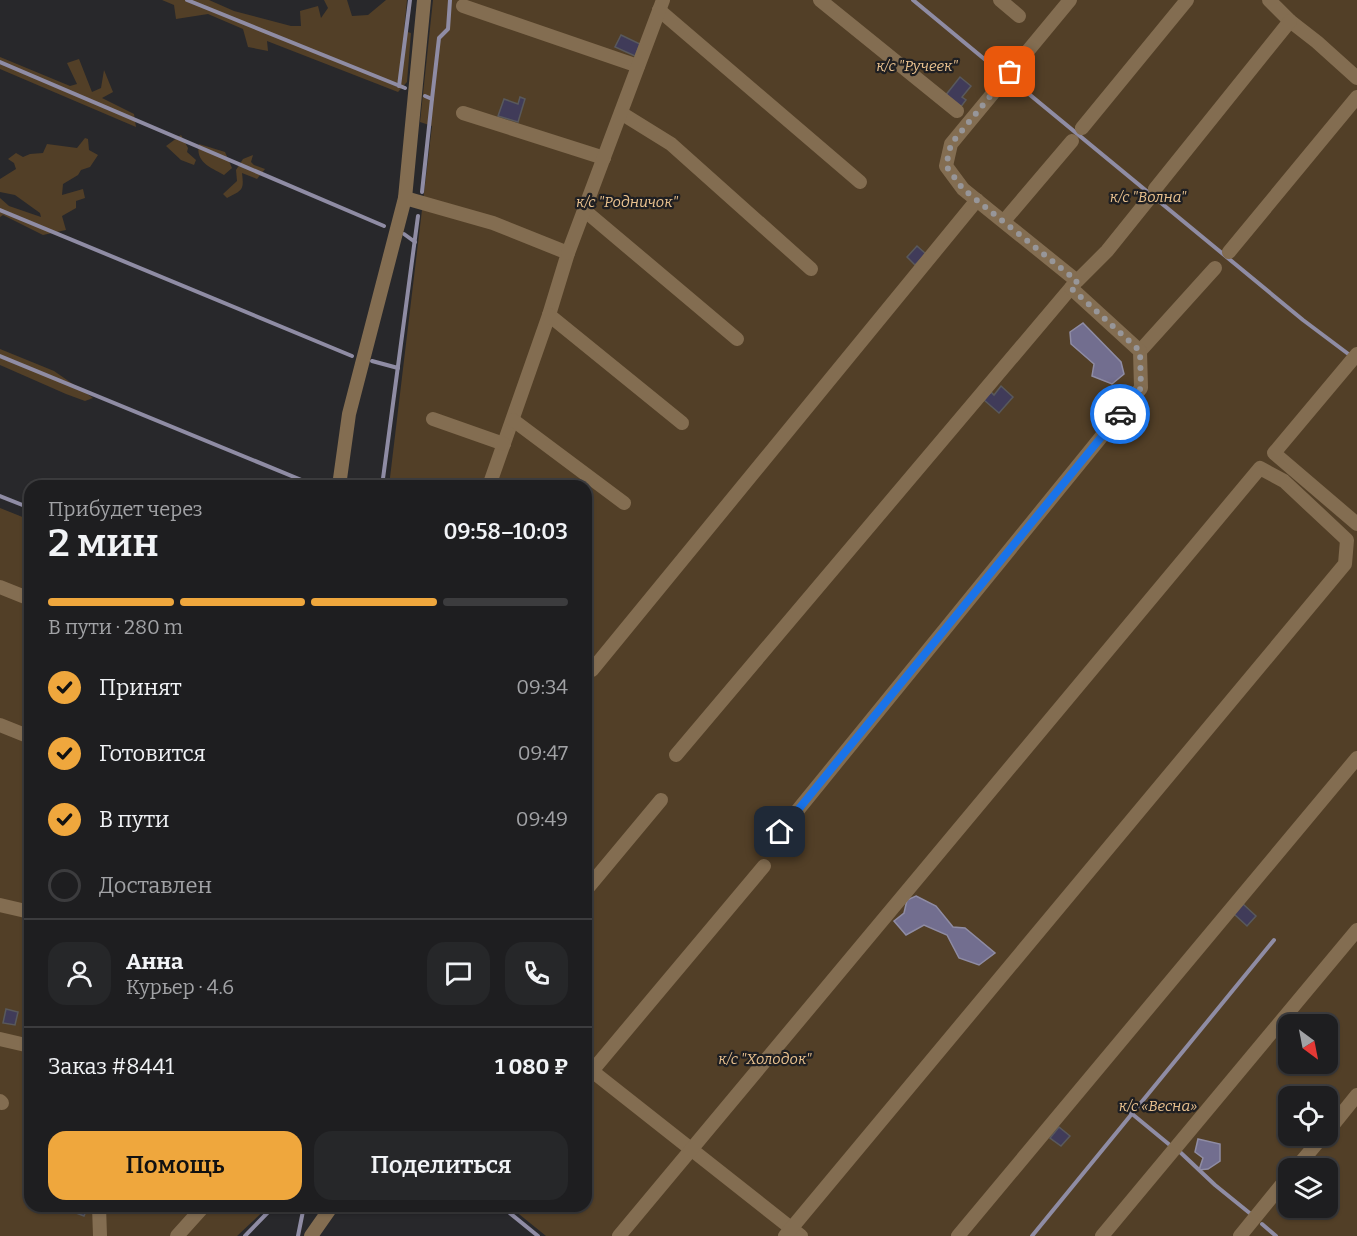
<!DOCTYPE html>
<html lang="ru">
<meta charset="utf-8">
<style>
body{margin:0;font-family:Bitter,serif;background:#262729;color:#f1f3f6;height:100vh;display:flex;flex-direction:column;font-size:22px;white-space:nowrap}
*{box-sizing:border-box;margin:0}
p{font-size:20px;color:#a1a2a5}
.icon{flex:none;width:33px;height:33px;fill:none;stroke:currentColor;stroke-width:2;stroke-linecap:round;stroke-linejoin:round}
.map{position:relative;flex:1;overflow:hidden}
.drawer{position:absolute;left:24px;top:480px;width:568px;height:732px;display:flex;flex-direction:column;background:#1e1e20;border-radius:18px;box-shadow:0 2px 4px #0004,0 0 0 2px #3c3c3e}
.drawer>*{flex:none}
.needle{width:39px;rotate:148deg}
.tools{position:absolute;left:1278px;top:1014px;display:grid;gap:12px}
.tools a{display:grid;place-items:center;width:60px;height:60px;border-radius:12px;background:#1e1e20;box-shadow:0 2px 4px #0004,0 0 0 2px #3c3c3e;font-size:30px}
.pin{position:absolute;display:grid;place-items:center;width:51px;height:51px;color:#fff;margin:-26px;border-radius:12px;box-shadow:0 3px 9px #0006}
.courier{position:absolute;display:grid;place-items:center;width:60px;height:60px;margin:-30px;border:4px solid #1a73e8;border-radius:50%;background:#fff;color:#222;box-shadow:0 2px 8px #0007}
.head em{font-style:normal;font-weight:600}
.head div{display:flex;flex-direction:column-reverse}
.head{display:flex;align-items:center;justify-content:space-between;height:102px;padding:0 24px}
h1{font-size:39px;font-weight:600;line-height:45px}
.bar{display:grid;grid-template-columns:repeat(4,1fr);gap:9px 6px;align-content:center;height:72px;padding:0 24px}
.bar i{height:8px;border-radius:4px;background:#3c3c3e}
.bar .active{background:#efa73d}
.bar p{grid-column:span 4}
.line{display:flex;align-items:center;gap:15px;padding:0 24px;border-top:2px solid #3c3c3e}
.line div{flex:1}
.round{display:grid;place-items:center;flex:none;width:63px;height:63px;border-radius:18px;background:#262729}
ol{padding:0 24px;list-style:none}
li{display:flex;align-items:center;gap:18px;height:66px}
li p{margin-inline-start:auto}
li .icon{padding:6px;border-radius:50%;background:#efa73d;color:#111;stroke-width:4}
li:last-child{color:#a1a2a5}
li i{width:33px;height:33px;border:3px solid #3c3c3e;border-radius:50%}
.cta{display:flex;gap:12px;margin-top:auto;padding:12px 24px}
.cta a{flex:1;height:69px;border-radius:18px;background:#efa73d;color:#111;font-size:24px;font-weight:600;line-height:69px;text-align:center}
.cta a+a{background:#262729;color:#f1f3f6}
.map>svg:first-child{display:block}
</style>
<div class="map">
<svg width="1357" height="1236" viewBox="0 0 1357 1236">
<rect width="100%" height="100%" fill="#28282b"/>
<g fill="#523f27" fill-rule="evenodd">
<path d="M162,0h47l25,11 57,15h10l-1,-15 18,-5 3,12 7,-10 -4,-8h23l5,16 16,-1 18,-15h21l-3,31 7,2 -4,49 -9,10 -131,-51 1,10 -20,-4 -5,-18 -35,-15 -32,5 -2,-14z"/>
<path d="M433,0h924v1236h-811l-37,-30h77v-720h-197l43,-360 -12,-4zM1288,1024h40v40h-40zM1288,1096h40v40h-40zM1288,1168h40v40h-40z"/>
<path d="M0,57l70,29 7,-2 -10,-21 12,-4 13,33 9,-4 3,-18 9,22 -11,6 32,16 2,13 -136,-58z"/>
<path d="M181,135l7,13 -1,4 9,8 -2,5 -13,-5 -15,-14z"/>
<path d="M85,138l3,1 1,11 9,5 -8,12 -9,3 -3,5 -15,9 -1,11 21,-6 2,9 -9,3v7l-14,8 4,14 -23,5 -40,-20 -3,2v-19l9,8 32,11 -1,-4 -25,-18 -15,-3v-13l16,-10 -2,-6 -6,-4 8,-6 7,4 7,-3 13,-1 4,-9 30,4z"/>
<path d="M199,144l26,8 7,16 -8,7c-14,-8 -29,-13 -25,-31z"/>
<path d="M253,155l-2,7 3,3 11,4 -8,10 -15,-6c2,17 1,17 -15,25l-4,-4 14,-13 -1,-11 7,-11z"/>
<path d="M0,349l54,22 39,27 -8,3 -19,-7 -66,-29z"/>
<path d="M0,508l30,12v686h239l-32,30h-237z"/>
</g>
<g fill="#726e8f" stroke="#8f8ca4" stroke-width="1.5">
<path d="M1083,323l38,39 3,12 -12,10 -20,-8 2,-12 -23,-20 -1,-12z"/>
<path d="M916,896l20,10 17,21 12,1 30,25 -16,12 -20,-7 -12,-23 -23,-10 -18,10 -12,-14 10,-8 3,-13z"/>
<path d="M1198,1139l22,5v17l-12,8 -9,1 4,-12 -8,-6z"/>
</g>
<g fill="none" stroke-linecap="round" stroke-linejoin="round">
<g stroke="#8f8ca4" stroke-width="4">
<path d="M187,0l218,88"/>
<path d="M913,0l87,72"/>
<path d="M0,62l384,164"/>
<path d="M1012,80l291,240 48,36"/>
<path d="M399,86l11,-86"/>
<path d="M432,99l7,-61 9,-9 2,-29"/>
<path d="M422,192l10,-93 -7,-3"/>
<path d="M0,210l352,146"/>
<path d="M404,234l11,8"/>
<path d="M0,356l316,130"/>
<path d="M372,361l26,7"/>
<path d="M382,486l36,-270"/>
<path d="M0,496l30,12"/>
<path d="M1131,1113l40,33"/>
<path d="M1180,1152l35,33 37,30"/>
<path d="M501,1206l37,30"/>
<path d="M1262,1224l14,12"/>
<path d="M245,1236l29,-30"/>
<path d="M298,1236l6,-30"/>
<path d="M1032,1236l242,-296"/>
</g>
</g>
<g fill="#403b59" stroke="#59595c" stroke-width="1.5">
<path d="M621,35l19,9 -5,12 -20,-9z"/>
<path d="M960,77l11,9 -9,11 4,3 -6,8 -15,-12z"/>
<path d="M520,97l5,2 -7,23 -20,-6 6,-17 14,5z"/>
<path d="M917,246l9,8 -11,11 -8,-8z"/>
<path d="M1001,386l12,11 -14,16 -15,-13 7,-8 3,3z"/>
<path d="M1243,904l13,12 -9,10 -13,-12z"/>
<path d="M6,1009l12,3 -3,13 -12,-2z"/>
<path d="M1059,1127l11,9 -9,10 -11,-8z"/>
<path d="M64,1206h24l-4,10 -21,-8z"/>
</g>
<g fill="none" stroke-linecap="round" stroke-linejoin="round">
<g stroke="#836d51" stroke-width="14">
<path d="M820,0l137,111"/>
<path d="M1000,0l19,16"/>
<path d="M1070,0l-119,144 -5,22 17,23 114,92 30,-30 41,-51"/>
<path d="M1269,0l21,21 27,21 40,36"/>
<path d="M463,6l175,60"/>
<path d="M659,10l201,172"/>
<path d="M463,113l141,45"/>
<path d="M621,113l50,31 140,125"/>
<path d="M1082,128l105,-128"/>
<path d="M1155,189l135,-168"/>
<path d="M405,198l88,25 75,30 -19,62 -60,171"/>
<path d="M584,210l153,129"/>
<path d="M1004,221l68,-80"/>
<path d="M1229,252l128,-155"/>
<path d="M568,253l95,-253"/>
<path d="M549,315l133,108"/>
<path d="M1140,351l75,-83"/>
<path d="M1357,354l-83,99 83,71"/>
<path d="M433,419l71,25"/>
<path d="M513,420l111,83"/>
<path d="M339,486l10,-72 56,-216 19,-198"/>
<path d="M0,587l30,12"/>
<path d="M592,670l385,-470"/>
<path d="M0,725l30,12"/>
<path d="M676,755l399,-472"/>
<path d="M780,832l361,-444 -1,-37 -69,-63"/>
<path d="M764,866l-172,205 209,165"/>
<path d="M586,890l75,-90"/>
<path d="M0,905l30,7"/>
<path d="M0,1039l30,7"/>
<path d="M0,1101l2,2"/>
<path d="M1328,1131l29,-36"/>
<path d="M1296,1168l27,-32"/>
<path d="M99,1206l1,30"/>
<path d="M177,1236l27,-30"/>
<path d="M311,1236l21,-30"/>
<path d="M619,1236l641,-768 24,13 63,59 -2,24 -560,672"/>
<path d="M958,1236l399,-478"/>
<path d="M1102,1236l255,-306"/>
<path d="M1240,1236l48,-59"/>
</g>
</g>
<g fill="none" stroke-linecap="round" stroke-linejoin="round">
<path stroke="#979699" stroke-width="6" stroke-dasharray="0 10.8" d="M1010,72l-59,72 -5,22 17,23 114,92 -6,7 69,63 1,37 -21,26"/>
<path stroke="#1a73e8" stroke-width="8" d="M780,832l340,-418"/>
</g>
<g text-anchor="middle" stroke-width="4.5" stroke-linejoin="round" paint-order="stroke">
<g font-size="15" font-style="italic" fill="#eac28f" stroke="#1f1f22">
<text x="917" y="71">к/с "Ручеек"</text>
<text x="1148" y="202">к/с "Волна"</text>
<text x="627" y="207">к/с "Родничок"</text>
<text x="765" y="1064">к/с "Холодок"</text>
<text x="1158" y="1111">к/с «Весна»</text>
</g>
</g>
</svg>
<div class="tools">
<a><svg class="needle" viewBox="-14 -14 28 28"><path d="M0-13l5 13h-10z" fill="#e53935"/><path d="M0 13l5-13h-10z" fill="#a1a2a5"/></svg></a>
<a><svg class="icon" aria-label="locate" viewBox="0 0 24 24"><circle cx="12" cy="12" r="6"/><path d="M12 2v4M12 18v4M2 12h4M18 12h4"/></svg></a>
<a><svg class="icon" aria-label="layers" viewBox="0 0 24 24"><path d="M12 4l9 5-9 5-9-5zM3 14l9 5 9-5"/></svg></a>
</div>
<div class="pin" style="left:1010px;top:72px;background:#ea580c"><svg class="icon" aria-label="bag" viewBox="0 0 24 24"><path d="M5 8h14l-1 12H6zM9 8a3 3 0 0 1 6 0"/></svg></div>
<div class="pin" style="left:780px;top:832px;background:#1f2937"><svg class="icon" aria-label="home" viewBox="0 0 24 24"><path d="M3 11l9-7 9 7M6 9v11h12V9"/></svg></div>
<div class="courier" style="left:1120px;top:414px"><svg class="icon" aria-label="car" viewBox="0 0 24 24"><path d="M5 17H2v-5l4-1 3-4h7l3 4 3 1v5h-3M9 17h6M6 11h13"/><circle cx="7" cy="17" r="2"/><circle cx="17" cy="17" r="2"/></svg></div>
<section class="drawer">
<div class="head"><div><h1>2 мин</h1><p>Прибудет через</p></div><em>09:58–10:03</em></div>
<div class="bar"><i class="active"></i><i class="active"></i><i class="active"></i><i></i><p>В пути · 280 m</p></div>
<ol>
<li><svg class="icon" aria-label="check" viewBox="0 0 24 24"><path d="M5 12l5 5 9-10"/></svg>Принят<p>09:34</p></li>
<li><svg class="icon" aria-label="check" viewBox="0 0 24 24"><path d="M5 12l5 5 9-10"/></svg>Готовится<p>09:47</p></li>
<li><svg class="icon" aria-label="check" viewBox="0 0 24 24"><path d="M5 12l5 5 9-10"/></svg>В пути<p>09:49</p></li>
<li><i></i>Доставлен</li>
</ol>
<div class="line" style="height:108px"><a class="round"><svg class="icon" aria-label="person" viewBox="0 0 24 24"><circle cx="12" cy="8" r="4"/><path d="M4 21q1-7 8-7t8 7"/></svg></a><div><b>Анна</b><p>Курьер · 4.6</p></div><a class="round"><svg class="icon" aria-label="chat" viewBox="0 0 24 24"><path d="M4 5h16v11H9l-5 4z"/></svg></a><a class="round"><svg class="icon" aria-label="phone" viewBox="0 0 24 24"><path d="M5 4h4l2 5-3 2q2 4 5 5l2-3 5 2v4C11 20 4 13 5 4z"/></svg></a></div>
<div class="line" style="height:78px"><div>Заказ #8441</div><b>1 080 ₽</b></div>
<div class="cta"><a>Помощь</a><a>Поделиться</a></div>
</section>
</div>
